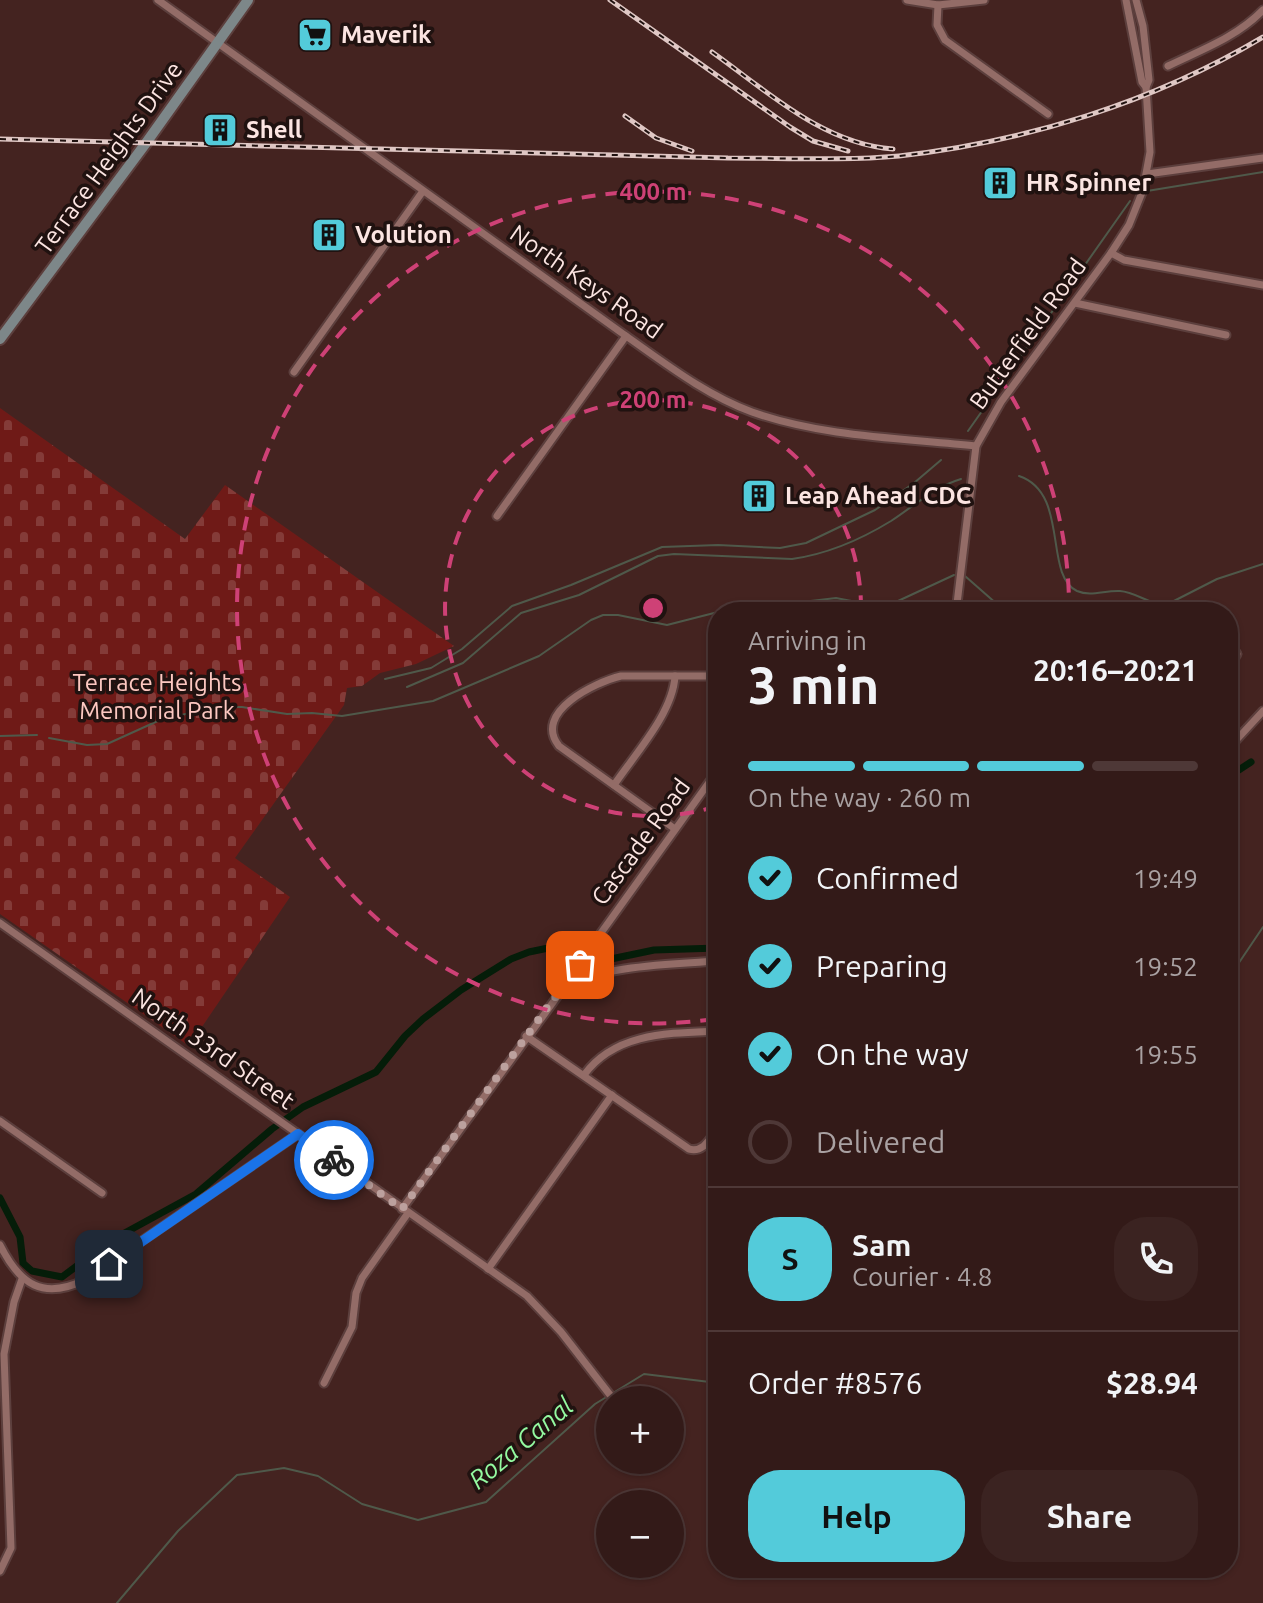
<!DOCTYPE html>
<meta charset="utf-8">
<style>
body{margin:0;font-family:Ubuntu,sans-serif;background:#3b2321;color:#f1f3f6;height:100vh;display:flex;flex-direction:column;font-size:30px;white-space:nowrap}
*{box-sizing:border-box;margin:0}
p{font-size:26px;color:#a9a1a2}
.icon{flex:none;width:44px;height:44px;fill:none;stroke:currentColor;stroke-width:2;stroke-linecap:round;stroke-linejoin:round}
.map{position:relative;flex:1;overflow:hidden}
.drawer{position:absolute;left:708px;top:602px;width:530px;height:976px;display:flex;flex-direction:column;background:#331a18;border-radius:32px;box-shadow:0 2px 6px #0004,0 0 0 2px #4e3837}
.drawer>*{flex:none}
.controls{position:absolute;left:596px;top:1386px;display:grid;gap:16px}
.controls a{display:grid;place-items:center;width:88px;height:88px;border-radius:50%;background:#331a18;box-shadow:0 2px 6px #0004,0 0 0 2px #4e3837;font-size:40px}
.pin{position:absolute;display:grid;place-items:center;width:68px;height:68px;color:#fff;margin:-34px;border-radius:16px;box-shadow:0 4px 12px #0006}
.courier{position:absolute;display:grid;place-items:center;width:80px;height:80px;margin:-40px;border:6px solid #1a73e8;border-radius:50%;background:#fff;color:#222;box-shadow:0 2px 10px #0007}
.summary em{font-style:normal;font-weight:600}
.summary div{display:flex;flex-direction:column-reverse}
.summary{display:flex;align-items:center;justify-content:space-between;height:136px;padding:0 40px}
h1{font-size:52px;font-weight:600;line-height:60px}
.bar{display:grid;grid-template-columns:repeat(4,1fr);gap:12px 8px;align-content:center;height:96px;padding:0 40px}
.bar i{height:10px;border-radius:6px;background:#4e3837}
.bar .active{background:#53cbda}
.bar p{grid-column:span 4}
.line{display:flex;align-items:center;gap:20px;padding:0 40px;border-top:2px solid #4e3837}
.line div{flex:1}
.round{display:grid;place-items:center;flex:none;width:84px;height:84px;border-radius:32px;background:#3b2321}
ol{padding:0 40px;list-style:none}
li{display:flex;align-items:center;gap:24px;height:88px}
li p{margin-inline-start:auto}
li .icon{padding:8px;border-radius:50%;background:#53cbda;color:#111;stroke-width:4}
li:last-child{color:#a9a1a2}
li i{width:44px;height:44px;border:4px solid #4e3837;border-radius:50%}
.button{display:flex;gap:16px;margin-top:auto;padding:16px 40px}
.button a{flex:1;height:92px;border-radius:32px;background:#53cbda;color:#111;font-size:32px;font-weight:600;line-height:92px;text-align:center}
.button a+a{background:#3b2321;color:#f1f3f6}
.map>svg:first-child{display:block}
</style>
<div class="map">
<svg width="1263" height="1603" viewBox="0 0 1263 1603">
<defs>
<pattern id="cemetery-stones" width="16" height="16" patternUnits="userSpaceOnUse" patternTransform="scale(2)"><rect width="16" height="16" fill="#6f1a17"/><path d="M2 7V4a2 2 0 0 1 4 0v3zM10 15v-3a2 2 0 0 1 4 0v3z" fill="#843b38"/></pattern>
</defs>
<rect width="100%" height="100%" fill="#442320"/>
<path fill="url(#cemetery-stones)" d="M0,408l185,131 40,-54 229,161 -38,18 -36,9 -18,13 -15,2 -3,17 -109,153 55,39 -101,149 -189,-132z"/>
<g fill="none" stroke-linecap="round" stroke-linejoin="round">
<g stroke="#4f594a" stroke-width="2">
<path d="M1147,191l116,-19"/>
<path d="M968,431l162,-230"/>
<path d="M1019,476c51,17 24,99 58,115 14,6 28,-1 43,0 16,1 30,14 46,14l51,-26 46,-15"/>
<path d="M965,576l41,36"/>
<path d="M719,612l117,-14 36,7 15,-2 11,-2 56,-26"/>
<path d="M385,679l46,-11 31,-19 50,-43 59,-21 91,-38 56,-2 62,3 26,-5 69,-33 39,-27 27,-23"/>
<path d="M407,687l56,-24 58,-50 58,-18 79,-39 16,-2 118,5c36,-5 68,-19 99,-38 23,-15 43,-34 70,-42"/>
<path d="M218,707h24l45,7 25,-1 30,3 91,-15 106,-45 52,-36 12,-5h15l49,10 51,-13"/>
<path d="M0,736l37,-1"/>
<path d="M49,738l38,7 20,-1 53,-24 47,-11"/>
<path d="M1228,979l35,-52"/>
<path d="M613,1393l31,-19 74,9"/>
<path d="M117,1603l61,-72 59,-56 47,-7 34,8 44,28 56,16 68,-18 109,-98 13,-8"/>
</g>
<g stroke="#051d09" stroke-width="7">
<path d="M1228,777l23,-15"/>
<path d="M0,1198l20,39 3,26 9,8 30,6 48,-36 86,-47 76,-65 31,-22 73,-35 29,-36 18,-17 38,-29 50,-31 18,-7 29,-6 53,13 43,-9 64,-2"/>
</g>
<g stroke="#5c3f3d" stroke-width="11">
<g id="minor">
<path d="M158,0l468,336c40,28 80,59 126,76 71,25 150,26 224,34"/>
<path d="M907,0l31,5 46,-5"/>
<path d="M1126,0l16,82 4,5"/>
<path d="M938,5l-1,20 8,15 103,74"/>
<path d="M1168,66c33,-16 69,-29 95,-56"/>
<path d="M1147,174l116,-16"/>
<path d="M1111,253l13,7 139,25"/>
<path d="M1075,303l151,32"/>
<path d="M294,372l129,-181"/>
<path d="M497,516l129,-180"/>
<path d="M956,612l20,-166 25,-44 110,-149 18,-28 14,-35 7,-38 -4,-65 3,-7 -6,-54 -7,-26"/>
<path d="M1228,670l9,-16 -4,-6"/>
<path d="M1228,749l35,-38"/>
<path d="M614,785c21,-31 59,-72 61,-109"/>
<path d="M675,829l-116,-83c-27,-34 37,-64 62,-70h97"/>
<path d="M0,923l527,373 34,36 53,68"/>
<path d="M576,980l7,-22 135,-188"/>
<path d="M526,1036l163,113c15,4 21,-11 29,-21"/>
<path d="M584,1075c31,-43 86,-42 134,-44"/>
<path d="M0,1121l102,72"/>
<path d="M402,1209l160,-219c33,-25 114,-26 156,-29"/>
<path d="M0,1245c20,40 43,55 85,35l213,-146"/>
<path d="M488,1269l124,-174"/>
<path d="M324,1383l28,-56 4,-34 6,-15 46,-65"/>
<path d="M0,1571l11,-23 -7,-194 10,-52 8,-23"/>
</g>
</g>
<g stroke="#5c3f3d" stroke-width="14">
<path id="secondary" d="M0,339l146,-196 102,-143"/>
</g>
<use href="#minor" stroke="#936c67" stroke-width="7"/>
<use href="#secondary" stroke="#7d8789" stroke-width="10"/>
<g stroke="#dfc7c4" stroke-width="5">
<g id="rail">
<path d="M610,0l180,127 23,14 35,10"/>
<path d="M712,52c55,39 111,92 181,97"/>
<path d="M625,116l31,22 36,13"/>
<path d="M0,139l728,19c57,0 115,3 171,-2 126,-14 255,-54 364,-119"/>
</g>
</g>
<use href="#rail" stroke="#201210" stroke-width="2" stroke-dasharray="6" stroke-linecap="butt"/>
</g>
<g fill="none" stroke-linecap="round" stroke-linejoin="round">
<path stroke="#bca19e" stroke-width="8" stroke-dasharray="0 14.4" d="M334,1160l68,49 152,-211 22,-18 4,-15"/>
<path stroke="#1a73e8" stroke-width="10" d="M109,1264l189,-130 36,26"/>
</g>
<g fill="none" stroke="#ce4176" stroke-width="4" stroke-dasharray="14 10">
<path d="M717 806A208 208 0 1 1 861 612"/>
<path d="M714 1019A416 416 0 1 1 1069 612"/>
</g>
<defs>
<g id="supermarket-square" transform="scale(1.8)"><rect x="-9" y="-9" width="18" height="18" rx="4" fill="#53cbda" stroke="#201210"/><path d="M-6-5.5h2.5l.6 2H6L4.5 2H-2.5L-4.4-4H-6ZM-1.5 3.2a1.3 1.3 0 1 0 .1 0ZM3 3.2a1.3 1.3 0 1 0 .1 0Z" fill="#111"/></g>
<g id="building-square" transform="scale(1.8)"><rect x="-9" y="-9" width="18" height="18" rx="4" fill="#53cbda" stroke="#201210"/><path d="M-4-6H4V6H1V3H-1V6H-4ZM-2.5-4.3h1.7v1.8h-1.7ZM.8-4.3h1.7v1.8H.8ZM-2.5-1h1.7V.8h-1.7ZM.8-1h1.7V.8H.8Z" fill="#111"/></g>
</defs>
<g fill-rule="evenodd">
<use href="#supermarket-square" x="315" y="35"/>
<use href="#building-square" x="220" y="130"/>
<use href="#building-square" x="1000" y="183"/>
<use href="#building-square" x="329" y="235"/>
<use href="#building-square" x="759" y="496"/>
</g>
<g text-anchor="middle" stroke-width="7" stroke-linejoin="round" paint-order="stroke">
<g font-size="24" font-weight="bold" fill="#fce5e2" stroke="#201210" text-anchor="start">
<text x="341" y="43">Maverik</text>
<text x="246" y="138">Shell</text>
<text x="1026" y="191">HR Spinner</text>
<text x="355" y="243">Volution</text>
<text x="785" y="504">Leap Ahead CDC</text>
</g>
<g font-size="24" fill="#fce5e2" stroke="#201210">
<text transform="translate(109 158) rotate(-54)" y="8">Terrace Heights Drive</text>
<text transform="translate(586 282) rotate(35)" y="8">North Keys Road</text>
<text transform="translate(1028 334) rotate(-54)" y="8">Butterfield Road</text>
<text transform="translate(641 842) rotate(-54)" y="8">Cascade Road</text>
<text transform="translate(213 1049) rotate(35)" y="8">North 33rd Street</text>
</g>
<g font-size="24" fill="#fdc8c1" stroke="#201210">
<text x="157" y="691">Terrace Heights<tspan x="157" dy="28">Memorial Park</tspan></text>
</g>
<g font-size="26" font-style="italic" fill="#94f9a0" stroke="#201210">
<text transform="translate(521 1443) rotate(-40)" y="9">Roza Canal</text>
</g>
</g>
<circle cx="653" cy="608" r="12" fill="#ce4176" stroke="#201210" stroke-width="4"/>
<g font-size="24" text-anchor="middle" font-weight="bold" fill="#ce4176" stroke="#201210" stroke-width="7" stroke-linejoin="round" paint-order="stroke">
<text x="653" y="200">400 m</text>
<text x="653" y="408">200 m</text>
</g>
</svg>
<div class="controls">
<a>+</a>
<a>−</a>
</div>
<div class="pin" style="left:580px;top:965px;background:#ea580c"><svg class="icon" aria-label="bag" viewBox="0 0 24 24"><path d="M5 8h14l-1 12H6zM9 8a3 3 0 0 1 6 0"/></svg></div>
<div class="pin" style="left:109px;top:1264px;background:#1f2937"><svg class="icon" aria-label="home" viewBox="0 0 24 24"><path d="M3 11l9-7 9 7M6 9v11h12V9"/></svg></div>
<div class="courier" style="left:334px;top:1160px"><svg class="icon" aria-label="bike" viewBox="0 0 24 24"><circle cx="6" cy="16" r="4"/><circle cx="18" cy="16" r="4"/><path d="M6 16l4-8h5l3 8M10 8l3 8H6M13 5h3"/></svg></div>
<section class="drawer">
<div class="summary"><div><h1>3 min</h1><p>Arriving in</p></div><em>20:16–20:21</em></div>
<div class="bar"><i class="active"></i><i class="active"></i><i class="active"></i><i></i><p>On the way · 260 m</p></div>
<ol>
<li><svg class="icon" aria-label="check" viewBox="0 0 24 24"><path d="M5 12l5 5 9-10"/></svg>Confirmed<p>19:49</p></li>
<li><svg class="icon" aria-label="check" viewBox="0 0 24 24"><path d="M5 12l5 5 9-10"/></svg>Preparing<p>19:52</p></li>
<li><svg class="icon" aria-label="check" viewBox="0 0 24 24"><path d="M5 12l5 5 9-10"/></svg>On the way<p>19:55</p></li>
<li><i></i>Delivered</li>
</ol>
<div class="line" style="height:144px"><b class="round" style="background:#53cbda;color:#111">S</b><div><b>Sam</b><p>Courier · 4.8</p></div><a class="round"><svg class="icon" aria-label="phone" viewBox="0 0 24 24"><path d="M5 4h4l2 5-3 2q2 4 5 5l2-3 5 2v4C11 20 4 13 5 4z"/></svg></a></div>
<div class="line" style="height:104px"><div>Order #8576</div><b>$28.94</b></div>
<div class="button"><a>Help</a><a>Share</a></div>
</section>
</div>
